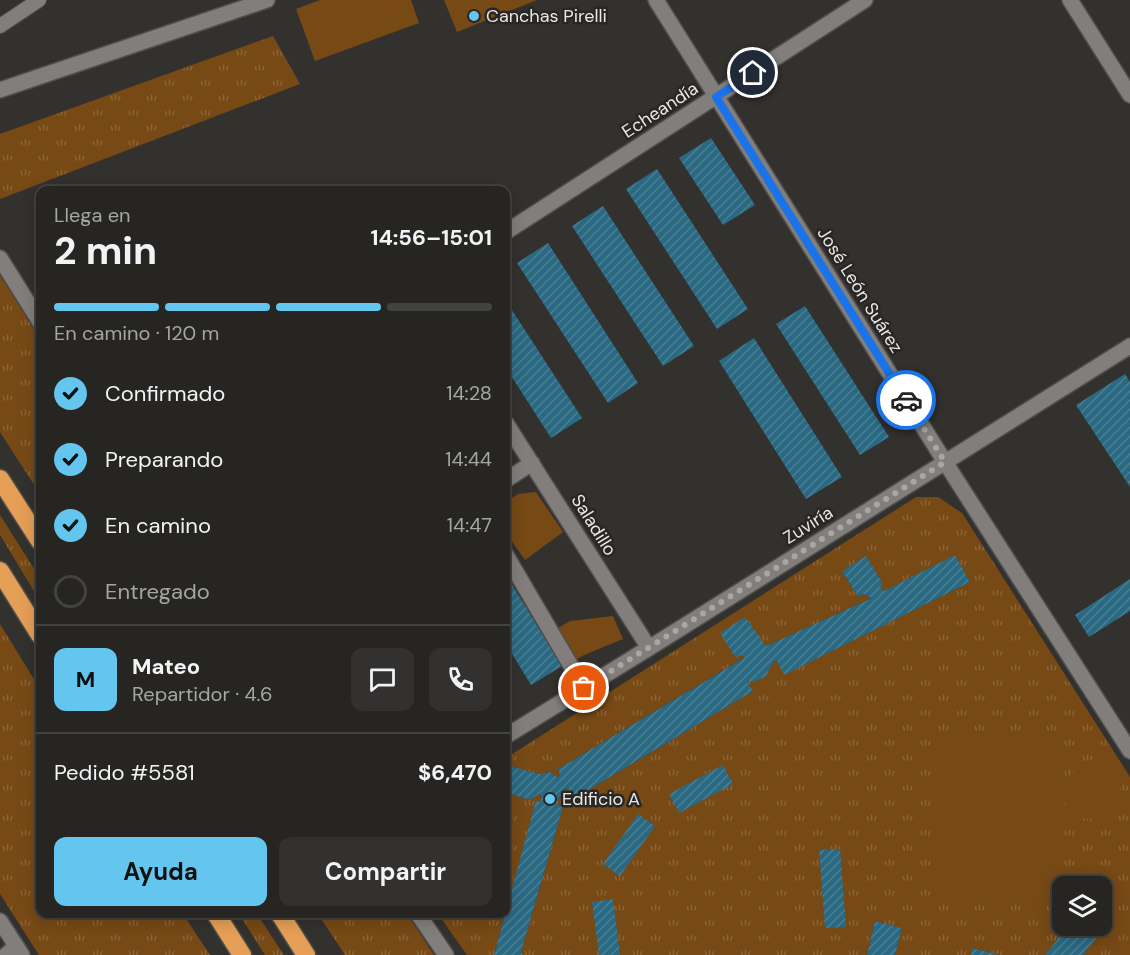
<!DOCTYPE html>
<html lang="es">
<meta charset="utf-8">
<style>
body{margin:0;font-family:"DM Sans",sans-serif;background:#32312f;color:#f1f3f6;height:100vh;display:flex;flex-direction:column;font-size:22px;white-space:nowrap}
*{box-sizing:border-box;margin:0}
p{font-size:20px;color:#a4a5a5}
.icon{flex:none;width:33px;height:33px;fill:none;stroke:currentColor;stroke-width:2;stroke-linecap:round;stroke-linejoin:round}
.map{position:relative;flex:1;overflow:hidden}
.drawer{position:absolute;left:36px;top:186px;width:474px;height:732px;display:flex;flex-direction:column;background:#262522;border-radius:12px;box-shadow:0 3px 15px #0003,0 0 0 2px #424240}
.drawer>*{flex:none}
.tools{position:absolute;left:1052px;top:876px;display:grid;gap:12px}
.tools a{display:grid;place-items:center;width:60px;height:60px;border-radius:12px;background:#262522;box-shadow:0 3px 15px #0003,0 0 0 2px #424240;font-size:30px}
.pin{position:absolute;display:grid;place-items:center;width:51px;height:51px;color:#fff;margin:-26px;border:3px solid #fff;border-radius:50%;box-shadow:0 2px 6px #0007}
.courier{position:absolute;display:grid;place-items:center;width:60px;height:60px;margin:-30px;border:4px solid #1a73e8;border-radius:50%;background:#fff;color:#222;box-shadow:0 2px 8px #0007}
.summary em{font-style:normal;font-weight:700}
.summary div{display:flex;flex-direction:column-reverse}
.summary{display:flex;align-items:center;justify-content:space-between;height:102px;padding:0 18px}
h1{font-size:39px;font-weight:700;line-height:45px}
.bar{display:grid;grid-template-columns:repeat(4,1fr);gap:9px 6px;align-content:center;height:72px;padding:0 18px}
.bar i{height:8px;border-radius:4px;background:#424240}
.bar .current{background:#64c5ee}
.bar p{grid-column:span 4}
.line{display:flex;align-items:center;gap:15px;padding:0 18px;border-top:2px solid #424240}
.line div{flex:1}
.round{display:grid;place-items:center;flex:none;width:63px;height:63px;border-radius:12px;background:#32312f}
ol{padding:0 18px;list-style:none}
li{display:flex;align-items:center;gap:18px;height:66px}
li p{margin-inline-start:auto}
li .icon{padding:6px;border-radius:50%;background:#64c5ee;color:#111;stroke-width:4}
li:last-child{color:#a4a5a5}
li i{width:33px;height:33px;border:3px solid #424240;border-radius:50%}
.button{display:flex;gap:12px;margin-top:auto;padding:12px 18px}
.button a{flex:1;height:69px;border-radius:12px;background:#64c5ee;color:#111;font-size:24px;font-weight:700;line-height:69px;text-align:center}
.button a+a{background:#32312f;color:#f1f3f6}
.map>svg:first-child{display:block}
</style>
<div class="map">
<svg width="1130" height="955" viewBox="0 0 1130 955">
<defs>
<pattern id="grass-tufts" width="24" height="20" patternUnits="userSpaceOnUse" patternTransform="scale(1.5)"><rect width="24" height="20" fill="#764915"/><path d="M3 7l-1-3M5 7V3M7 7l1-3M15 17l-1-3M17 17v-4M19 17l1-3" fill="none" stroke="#8a6337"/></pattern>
<pattern id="building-hatch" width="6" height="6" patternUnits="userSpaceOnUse" patternTransform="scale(1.5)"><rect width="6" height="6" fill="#2a6982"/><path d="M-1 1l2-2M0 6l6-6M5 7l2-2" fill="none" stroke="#497e94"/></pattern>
</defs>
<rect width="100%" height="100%" fill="#33312e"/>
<g fill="url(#grass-tufts)">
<path d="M273,36l27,48 -300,115v-65z"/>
<path d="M0,275l40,64v155l-40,-62z"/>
<path d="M916,497h22l24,16 168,264v178h-47l17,-23 -8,-6h9v-40h-39v40h6l-23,29h-45l-27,-7 -2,7h-76l7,-27 -27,-7 -8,34h-344l-2,-3 42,-145 -5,-2v-6l5,-5v-4l4,-2 8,10 178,-107 -6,-10c15,1 20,-7 26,-19l4,-1 8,13 185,-92 -15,-26 -71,35 -4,-5 3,-2 -17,-27 -24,14 16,26 5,-3 9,4 -106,48 -23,8 1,4 -7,4 -179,107 2,6 -3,2 -7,-5 -11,2 -33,-9v-7z"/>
<path d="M0,515l40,63v23l-40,-66z"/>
<path d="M0,624l40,65v225h143l27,41h-171l-39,-61z"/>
<path d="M506,793l24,7 9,-6 3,3 -2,5 -4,-1 -30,112z"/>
<path d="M239,914h18l27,41h-19z"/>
<path d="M318,914h89l27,41h-89z"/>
<path d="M438,914h67l-11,41h-27z"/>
</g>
<g fill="#764915">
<path d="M320,0h91l8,23 -104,38 -19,-52z"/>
<path d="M444,0h93l-80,32z"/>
<path d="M536,492l27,40 -38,28 -19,-27v-31l12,-8z"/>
<path d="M613,616l10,23 -39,16 -17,10 -18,-32 21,-12z"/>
<path d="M955,731l108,6 -3,165 -125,-8 2,-156z"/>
<path d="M1104,763l17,19 -2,23 -16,14 -23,-1 -15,-15v-21l15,-18z"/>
</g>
<g fill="url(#building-hatch)">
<path d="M711,138l44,67 -32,20 -44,-67z"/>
<path d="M657,169l91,140 -31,20 -91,-140z"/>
<path d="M603,206l91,140 -31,20 -91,-140z"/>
<path d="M548,243l90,140 -30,20 -91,-140z"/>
<path d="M506,301l76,117 -31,20 -45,-70z"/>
<path d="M805,306l84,131 -29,18 -84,-131z"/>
<path d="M754,338l88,139 -36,22 -87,-138z"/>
<path d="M1125,374l5,8v105l-54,-82z"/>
<path d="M955,555l15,27 -186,93 -7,-14 -4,1 -7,14 -12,6 -7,-1 6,10 -178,107 -8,-10 -4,2v4l-5,5v6l5,2 -42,145 2,3h-29l42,-155 4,2 2,-5 -3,-3 -9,6 -24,-7v-28l33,9 11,-2 7,5 3,-2 -2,-6 186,-111 -2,-4 -6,4 -16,-25 25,-16 21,29 106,-48 -9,-4 -5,3 -16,-26 24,-15 17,28 -3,2 4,5z"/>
<path d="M506,575l56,91 -31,19 -25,-41z"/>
<path d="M1130,579v32l-41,26 -14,-22z"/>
<path d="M723,765l10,19 -54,29 -10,-19z"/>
<path d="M638,814l17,12 -35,50 -17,-12z"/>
<path d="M840,849l6,78 -21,1 -6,-78z"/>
<path d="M613,899l7,56h-21l-7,-53z"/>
<path d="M875,921l27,7 -7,27h-28z"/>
<path d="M1068,926h24l9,6 -18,23h-38z"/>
<path d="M972,948l25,6v1h-26z"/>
</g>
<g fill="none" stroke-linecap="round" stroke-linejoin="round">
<g stroke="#504f4d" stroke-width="16">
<path id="service" d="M0,26l39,-26"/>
</g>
<g stroke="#504f4d" stroke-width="18">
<g id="minor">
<path d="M656,0l289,462 185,289"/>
<path d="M1070,0l60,95"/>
<path d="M0,90l267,-90"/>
<path d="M506,232l359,-232"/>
<path d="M506,423l143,225"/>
<path d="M506,480l26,-17"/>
<path d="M506,555l78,133"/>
<path d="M506,736l143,-88 481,-302"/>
<path d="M6,955l10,-9"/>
</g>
</g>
<g stroke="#504f4d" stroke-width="18">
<g id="tertiary">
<path d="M0,258l40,64"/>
<path d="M418,914l28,41"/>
<path d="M0,921l22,34"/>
</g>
</g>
<g stroke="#504f4d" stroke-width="21">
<g id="motorway">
<path d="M0,479l40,62"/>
<path d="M0,571l40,64"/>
<path d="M216,914l26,41"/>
<path d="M280,914l26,41"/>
</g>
</g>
<use href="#service" stroke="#817e7b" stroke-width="14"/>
<use href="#minor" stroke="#817e7b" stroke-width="15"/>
<use href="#tertiary" stroke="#817e7b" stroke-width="15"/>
<use href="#motorway" stroke="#e49e55" stroke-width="18"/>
</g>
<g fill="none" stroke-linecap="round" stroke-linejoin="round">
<path stroke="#a9a7a5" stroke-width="6" stroke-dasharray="0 10.8" d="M584,688l361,-226 -39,-62"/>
<path stroke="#1a73e8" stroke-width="8" d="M753,73l-37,24 190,303"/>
</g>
<g fill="#64c5ee" stroke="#292725" stroke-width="2">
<circle cx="474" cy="16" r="6"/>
<circle cx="550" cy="799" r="6"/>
</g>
<g text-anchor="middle" stroke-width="5" stroke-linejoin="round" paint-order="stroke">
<g font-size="18" fill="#e8e7e5" stroke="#292725" text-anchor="start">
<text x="486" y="22">Canchas Pirelli</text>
<text x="562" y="805">Edificio A</text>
</g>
<g font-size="18" fill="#e8e7e5" stroke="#292725">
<text transform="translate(660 110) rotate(-33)" y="6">Echeandía</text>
<text transform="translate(860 290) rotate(58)" y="6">José León Suárez</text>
<text transform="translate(594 525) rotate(58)" y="6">Saladillo</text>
<text transform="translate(808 525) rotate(-32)" y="6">Zuviría</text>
</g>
</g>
</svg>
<div class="tools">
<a><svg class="icon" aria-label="layers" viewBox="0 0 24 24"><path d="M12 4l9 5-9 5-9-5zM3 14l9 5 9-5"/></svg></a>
</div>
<div class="pin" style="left:584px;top:688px;background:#ea580c"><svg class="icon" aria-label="bag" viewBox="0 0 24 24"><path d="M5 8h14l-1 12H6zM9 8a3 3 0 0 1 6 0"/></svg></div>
<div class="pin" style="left:753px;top:73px;background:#1f2937"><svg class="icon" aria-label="home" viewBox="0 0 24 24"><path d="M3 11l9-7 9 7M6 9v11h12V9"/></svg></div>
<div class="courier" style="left:906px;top:400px"><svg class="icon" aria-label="car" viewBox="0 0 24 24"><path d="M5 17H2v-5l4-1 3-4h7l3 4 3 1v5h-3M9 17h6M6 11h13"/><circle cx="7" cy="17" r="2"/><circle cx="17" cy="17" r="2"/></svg></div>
<section class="drawer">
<div class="summary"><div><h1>2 min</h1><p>Llega en</p></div><em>14:56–15:01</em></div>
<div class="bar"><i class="current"></i><i class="current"></i><i class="current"></i><i></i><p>En camino · 120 m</p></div>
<ol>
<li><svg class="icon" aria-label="check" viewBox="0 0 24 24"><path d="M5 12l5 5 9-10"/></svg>Confirmado<p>14:28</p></li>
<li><svg class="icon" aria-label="check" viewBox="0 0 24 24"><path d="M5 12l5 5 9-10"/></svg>Preparando<p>14:44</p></li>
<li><svg class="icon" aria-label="check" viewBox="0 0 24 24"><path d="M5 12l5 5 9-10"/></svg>En camino<p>14:47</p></li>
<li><i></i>Entregado</li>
</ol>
<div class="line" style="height:108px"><b class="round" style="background:#64c5ee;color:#111">M</b><div><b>Mateo</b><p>Repartidor · 4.6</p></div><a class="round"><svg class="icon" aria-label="chat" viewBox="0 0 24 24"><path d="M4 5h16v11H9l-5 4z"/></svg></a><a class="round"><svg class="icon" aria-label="phone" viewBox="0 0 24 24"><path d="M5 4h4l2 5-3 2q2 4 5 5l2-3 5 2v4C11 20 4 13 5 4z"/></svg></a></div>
<div class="line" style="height:78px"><div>Pedido #5581</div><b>$6,470</b></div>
<div class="button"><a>Ayuda</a><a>Compartir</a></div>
</section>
</div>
